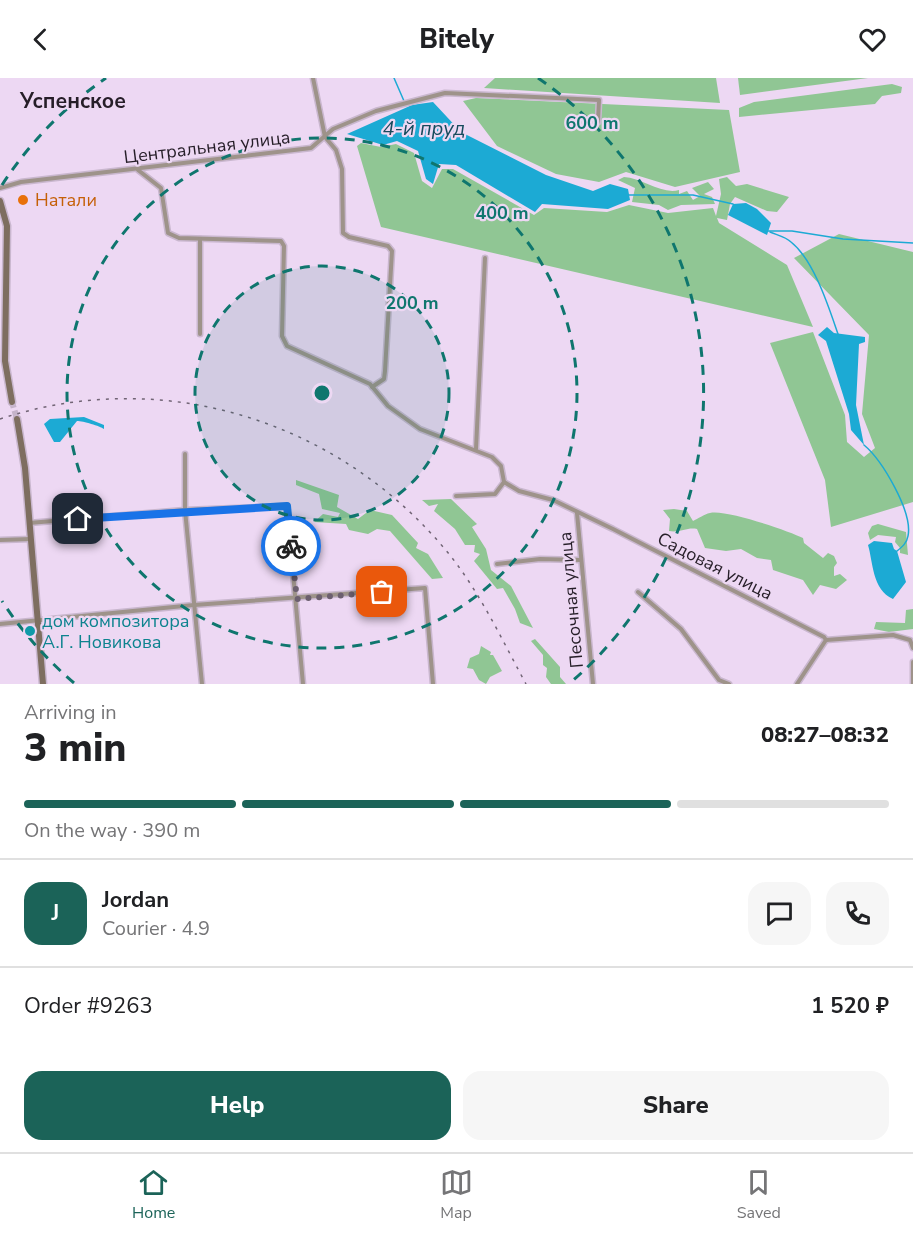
<!DOCTYPE html>
<meta charset="utf-8">
<style>
body{margin:0;font-family:"Nunito Sans",sans-serif;background:#f6f6f6;color:#202124;height:100vh;display:flex;flex-direction:column;font-size:22px;white-space:nowrap}
*{box-sizing:border-box;margin:0}
p{font-size:20px;color:#757577}
.icon{flex:none;width:33px;height:33px;fill:none;stroke:currentColor;stroke-width:2;stroke-linecap:round;stroke-linejoin:round}
.map{position:relative;height:606px;overflow:hidden}
.details{display:flex;flex-direction:column;background:#fff;flex:1}
.details>*{flex:none}
.pin{position:absolute;display:grid;place-items:center;width:51px;height:51px;color:#fff;margin:-26px;border-radius:12px;box-shadow:0 3px 9px #0006}
.courier{position:absolute;display:grid;place-items:center;width:60px;height:60px;margin:-30px;border:4px solid #1a73e8;border-radius:50%;background:#fff;color:#222;box-shadow:0 2px 8px #0007}
.head em{font-style:normal;font-weight:800}
.head div{display:flex;flex-direction:column-reverse}
.head{display:flex;align-items:center;justify-content:space-between;height:102px;padding:0 24px}
h1{font-size:39px;font-weight:800;line-height:45px}
.bar{display:grid;grid-template-columns:repeat(4,1fr);gap:9px 6px;align-content:center;height:72px;padding:0 24px}
.bar i{height:8px;border-radius:4px;background:#e0e0e0}
.bar .on{background:#1b6358}
.bar p{grid-column:span 4}
.line{display:flex;align-items:center;gap:15px;padding:0 24px;border-top:2px solid #e0e0e0}
.line div{flex:1}
.round{display:grid;place-items:center;flex:none;width:63px;height:63px;border-radius:18px;background:#f6f6f6}
.cta{display:flex;gap:12px;margin-top:auto;padding:12px 24px}
.cta a{flex:1;height:69px;border-radius:18px;background:#1b6358;color:#fff;font-size:24px;font-weight:800;line-height:69px;text-align:center}
.cta a+a{background:#f6f6f6;color:#202124}
header{display:flex;justify-content:space-between;align-items:center;height:78px;padding:0 24px;background:#fff;font-size:27px;font-weight:800}
.dock{display:flex;justify-content:space-around;align-items:center;height:84px;border-top:2px solid #e0e0e0;background:#fff;font-size:16px;color:#757577}
.dock a{display:grid;justify-items:center;gap:3px}
.dock .on{color:#1b6358}
.map>svg:first-child{display:block}
</style>
<header><svg class="icon" aria-label="back" viewBox="0 0 24 24"><path d="M15 5l-7 7 7 7"/></svg>Bitely<svg class="icon" aria-label="heart" viewBox="0 0 24 24"><path d="M12 20l-8-8c-3-5 5-10 8-4 3-6 11-1 8 4z"/></svg></header>
<div class="map">
<svg width="913" height="606" viewBox="0 0 913 606">
<rect width="100%" height="100%" fill="#edd8f3"/>
<g fill="#90c694">
<path d="M495,0h221l4,25 -236,-15z"/>
<path d="M738,0h130l-128,17z"/>
<path d="M892,6l10,3 -1,6 -19,3 -7,8 -136,13v-9l15,-6z"/>
<path d="M476,20l253,12 11,62 -65,15 -49,-15 -27,10 -43,-8 -59,-28 -34,-45z"/>
<path d="M361,65l20,4 15,-3 18,9 8,28 10,7 10,-19h11l81,46 10,-7 63,4 22,-7 39,8 45,-5 3,8 5,-22 -2,-15 8,-2 9,9 11,-2 42,13 -12,15 -10,-1 -32,-14 -5,7 -3,16 -10,-2 2,5 68,42 26,62 -432,-100 -24,-81z"/>
<path d="M624,99c18,1 38,18 55,13v4l8,-3 6,9 7,-4 -8,-8 16,-6 6,7 -10,5 8,3 3,7 -34,1 -13,5 -9,-5 -27,-3 3,-14 -17,-8z"/>
<path d="M839,156l74,18v250l-82,25 -6,-47 -55,-137 43,-11 32,83 2,27 17,15 11,-9 -13,-34 7,-79 -75,-77z"/>
<path d="M296,402l43,15 -2,12 21,12 12,-9 22,5 26,28 -2,5 12,6 15,24 -11,1 -42,-48 -13,-2 -9,5 -19,-4 -3,-6 -32,-2 9,-8 15,3 2,-4 -18,-4 -3,-15 -23,-9z"/>
<path d="M451,421l26,25 -5,3 14,22 5,21 20,16 22,42 -13,-5 -5,-14 -12,-21 -6,1 -23,-28 6,-7 -6,-2 1,-7h-10l-10,-16 -21,-18 4,-7 -9,2 -7,-6z"/>
<path d="M674,431l13,2 6,10c5,-2 11,-7 17,-8 15,-4 79,18 93,25l1,5 19,15 5,-5 6,3 3,7 -3,4v9l6,-2 7,6 -11,9 -16,-4 -7,10 -10,-15 -30,-10 -2,-10 -14,-2 -16,-9 -15,2 -21,-3 -8,-19c-10,-2 -17,4 -28,2l1,-12 -7,-9z"/>
<path d="M878,446l28,8 2,23 -8,-2v-5l-5,-6 1,-5 -18,-2 -8,5 -2,-7 4,-7z"/>
<path d="M913,531v20l-24,3 -15,-3 2,-7 29,1 1,-13z"/>
<path d="M535,561l25,28v10l6,7h-15l-5,-7 1,-9 -4,-3v-10l-12,-14z"/>
<path d="M481,568l10,6 -1,3h3l9,16 -12,6 -4,7 -7,-4 -6,-11 -6,-1 3,-10 9,-4z"/>
</g>
<g fill="#1caad4">
<path d="M433,24l28,30 85,43 47,16 17,-7 18,5 2,11 -22,9 -66,-5 -7,8 -79,-47 -17,-1 -6,20 -7,-5 -8,-28 -21,-10 -14,4 -36,-11 65,-29z"/>
<path d="M746,125l11,6 14,14 -4,12 -39,-20 5,-11z"/>
<path d="M827,249l7,6 31,4v5l-6,2 -3,61 8,40 -13,-15 -2,-16 -23,-73 -8,-6z"/>
<path d="M84,339l20,8v4c-4,-3 -21,-8 -27,-8l-17,21h-6l-10,-18 6,-5z"/>
<path d="M874,463l18,2 2,6 3,2 9,31 -13,17c-21,-9 -20,-38 -25,-54z"/>
</g>
<g fill="none" stroke-linecap="round" stroke-linejoin="round">
<g stroke="#1caad4" stroke-width="1.5">
<path d="M394,0l10,23"/>
<path d="M629,117h64l40,9"/>
<path d="M768,153h24l51,8 70,4"/>
<path d="M770,154c7,3 16,5 21,10 23,18 38,66 47,92"/>
<path d="M864,367c18,15 49,67 44,91 -1,7 -6,11 -11,15"/>
</g>
<path stroke="#c5b3ca" stroke-width="6" stroke-dasharray="6 3" stroke-linecap="butt" d="M12,324l5,17"/>
<g stroke="#c9b7ce" stroke-width="7">
<g id="street">
<path d="M313,0l12,59 11,13 6,19 1,64 6,4 39,9 4,5 -7,120 -1,8 -12,8"/>
<path d="M138,92l23,18 7,45 11,5 102,3 3,5 -2,90 5,10 83,38 18,22 32,23 72,28 9,9 3,16 -9,12 -39,2"/>
<path d="M0,110l21,-6 290,-34 22,-19 43,-18 69,-18 154,7 -1,22"/>
<path d="M200,161v95"/>
<path d="M476,371l9,-191"/>
<path d="M185,376v56l17,174"/>
<path d="M504,404l15,9 34,9 60,29 211,108 2,3 67,-5 17,5 3,8"/>
<path d="M577,435l16,171"/>
<path d="M29,445l156,-13 102,-4 16,178"/>
<path d="M0,462l31,-1"/>
<path d="M497,486l43,-5 41,1"/>
<path d="M638,514l43,37 38,51 10,4"/>
<path d="M0,546l194,-19 231,-17 8,96"/>
<path d="M797,606l29,-44"/>
<path d="M913,606v-22"/>
</g>
</g>
<g stroke="#c9b7ce" stroke-width="9">
<g id="secondary">
<path d="M0,123l7,25 -2,135 7,41"/>
<path d="M17,341l8,49 18,216"/>
</g>
</g>
<use href="#street" stroke="#9e938a" stroke-width="4"/>
<use href="#secondary" stroke="#7e6e60" stroke-width="6"/>
<path stroke="#716475" stroke-width="1.5" stroke-dasharray="3 6" stroke-linecap="butt" d="M0,341c161,-53 335,0 444,129 34,40 57,90 82,136"/>
</g>
<g fill="none" stroke-linecap="round" stroke-linejoin="round">
<path stroke="#6c5f6f" stroke-width="6" stroke-dasharray="0 10.8" d="M291,468l6,53 85,-7"/>
<path stroke="#1a73e8" stroke-width="8" d="M78,441l209,-13 4,40"/>
</g>
<circle cx="322" cy="315" r="127" fill="#0f766e" fill-opacity=".12"/>
<g fill="none" stroke="#0f766e" stroke-width="3" stroke-dasharray="10 8">
<circle cx="322" cy="315" r="127"/>
<circle cx="322" cy="315" r="255"/>
<path d="M74 605A382 382 0 0 1 2 523M2 107A382 382 0 0 1 106 0M538 0A382 382 0 0 1 570 605"/>
</g>
<circle fill="#e8710a" stroke="#edd8f3" stroke-width="2" cx="23" cy="122" r="6"/>
<circle fill="#0f9aa8" stroke="#edd8f3" stroke-width="2" cx="30" cy="553" r="6"/>
<g text-anchor="middle" stroke-width="4.5" stroke-linejoin="round" paint-order="stroke">
<g font-size="18" fill="#261e28" stroke="#edd8f3">
<text transform="translate(207 69) rotate(-7)" y="6">Центральная улица</text>
<text transform="translate(715 488) rotate(27)" y="6">Садовая улица</text>
<text transform="translate(571 522) rotate(-95)" y="6">Песочная улица</text>
</g>
<g font-size="18" fill="#c56008" stroke="#edd8f3" text-anchor="start">
<text x="35" y="128">Натали</text>
</g>
<g font-size="18" fill="#0d838f" stroke="#edd8f3" text-anchor="start">
<text x="42" y="549">дом композитора<tspan x="42" dy="21">А.Г. Новикова</tspan></text>
</g>
<g font-size="20" font-style="italic" fill="#164b5d" stroke="#edd8f3">
<text x="424" y="57">4-й пруд</text>
</g>
<g font-size="21" font-weight="bold" fill="#261e28" stroke="#edd8f3">
<text x="73" y="30">Успенское</text>
</g>
</g>
<circle cx="322" cy="315" r="9" fill="#0f766e" stroke="#edd8f3" stroke-width="3"/>
<g font-size="18" text-anchor="middle" font-weight="bold" fill="#0f766e" stroke="#edd8f3" stroke-width="4.5" stroke-linejoin="round" paint-order="stroke">
<text x="592" y="51">600 m</text>
<text x="502" y="141">400 m</text>
<text x="412" y="231">200 m</text>
</g>
</svg>
<div class="pin" style="left:382px;top:514px;background:#ea580c"><svg class="icon" aria-label="bag" viewBox="0 0 24 24"><path d="M5 8h14l-1 12H6zM9 8a3 3 0 0 1 6 0"/></svg></div>
<div class="pin" style="left:78px;top:441px;background:#1f2937"><svg class="icon" aria-label="home" viewBox="0 0 24 24"><path d="M3 11l9-7 9 7M6 9v11h12V9"/></svg></div>
<div class="courier" style="left:291px;top:468px"><svg class="icon" aria-label="bike" viewBox="0 0 24 24"><circle cx="6" cy="16" r="4"/><circle cx="18" cy="16" r="4"/><path d="M6 16l4-8h5l3 8M10 8l3 8H6M13 5h3"/></svg></div>
</div>
<section class="details">
<div class="head"><div><h1>3 min</h1><p>Arriving in</p></div><em>08:27–08:32</em></div>
<div class="bar"><i class="on"></i><i class="on"></i><i class="on"></i><i></i><p>On the way · 390 m</p></div>
<div class="line" style="height:108px"><b class="round" style="background:#1b6358;color:#fff">J</b><div><b>Jordan</b><p>Courier · 4.9</p></div><a class="round"><svg class="icon" aria-label="chat" viewBox="0 0 24 24"><path d="M4 5h16v11H9l-5 4z"/></svg></a><a class="round"><svg class="icon" aria-label="phone" viewBox="0 0 24 24"><path d="M5 4h4l2 5-3 2q2 4 5 5l2-3 5 2v4C11 20 4 13 5 4z"/></svg></a></div>
<div class="line" style="height:78px"><div>Order #9263</div><b>1 520 ₽</b></div>
<div class="cta"><a>Help</a><a>Share</a></div>
</section>
<nav class="dock">
<a class="on"><svg class="icon" aria-label="home" viewBox="0 0 24 24"><path d="M3 11l9-7 9 7M6 9v11h12V9"/></svg>Home</a>
<a><svg class="icon" aria-label="map" viewBox="0 0 24 24"><path d="M3 6l6-2 6 2 6-2v14l-6 2-6-2-6 2zM9 4v14M15 6v14"/></svg>Map</a>
<a><svg class="icon" aria-label="saved" viewBox="0 0 24 24"><path d="M7 4h10v16l-5-4-5 4z"/></svg>Saved</a>
</nav>
